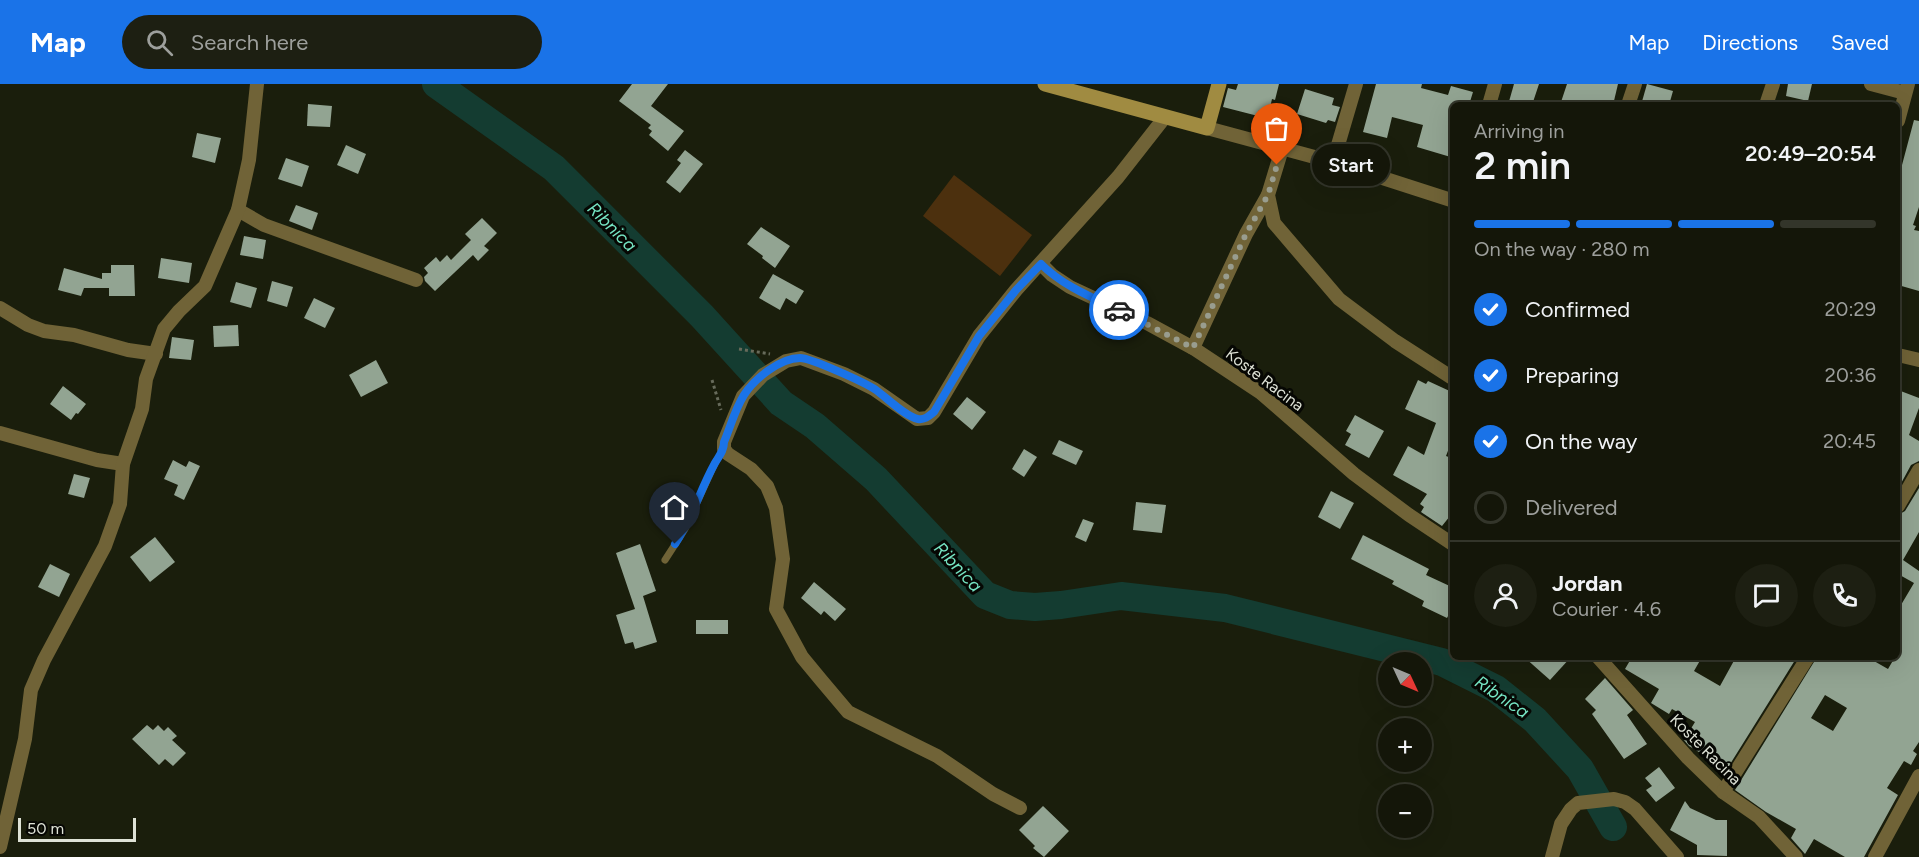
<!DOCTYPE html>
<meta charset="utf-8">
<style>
body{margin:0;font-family:Figtree,sans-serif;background:#1d1f12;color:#f1f3f6;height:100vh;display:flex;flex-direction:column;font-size:22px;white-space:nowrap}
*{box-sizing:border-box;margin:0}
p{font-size:20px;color:#9d9f9c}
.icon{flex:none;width:33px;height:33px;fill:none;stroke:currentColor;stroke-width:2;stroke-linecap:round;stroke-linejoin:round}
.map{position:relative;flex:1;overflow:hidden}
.panel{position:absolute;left:1450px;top:18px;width:450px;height:558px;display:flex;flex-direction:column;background:#141609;border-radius:9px;box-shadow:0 6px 24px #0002,0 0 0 2px #33352a}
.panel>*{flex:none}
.needle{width:39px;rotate:134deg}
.buttons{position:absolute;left:1378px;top:568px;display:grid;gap:12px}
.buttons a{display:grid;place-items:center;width:54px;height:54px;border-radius:50%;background:#141609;box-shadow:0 6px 24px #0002,0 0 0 2px #33352a;font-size:30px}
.scale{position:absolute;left:18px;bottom:15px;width:118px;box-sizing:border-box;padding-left:6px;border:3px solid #dee2d6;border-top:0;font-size:16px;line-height:21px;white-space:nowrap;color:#dee2d6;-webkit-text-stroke:4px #060703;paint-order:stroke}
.pin{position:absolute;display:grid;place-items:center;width:51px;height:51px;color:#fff;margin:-62px -26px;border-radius:50% 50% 50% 0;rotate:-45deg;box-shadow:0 0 6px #0007}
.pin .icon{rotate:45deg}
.courier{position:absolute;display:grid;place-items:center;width:60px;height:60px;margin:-30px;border:4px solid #1a73e8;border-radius:50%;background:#fff;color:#222;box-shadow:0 2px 8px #0007}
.bubble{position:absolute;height:42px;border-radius:21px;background:#141609;box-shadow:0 6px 24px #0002,0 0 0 2px #33352a;font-size:20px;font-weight:600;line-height:42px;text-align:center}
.overview em{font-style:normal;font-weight:600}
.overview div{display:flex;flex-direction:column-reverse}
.overview{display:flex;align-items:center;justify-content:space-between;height:102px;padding:0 24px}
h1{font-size:39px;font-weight:600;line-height:45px}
.bar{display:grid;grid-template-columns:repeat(4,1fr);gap:9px 6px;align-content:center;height:72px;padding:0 24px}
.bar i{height:8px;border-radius:4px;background:#33352a}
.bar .active{background:#1a73e8}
.bar p{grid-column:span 4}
.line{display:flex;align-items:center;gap:15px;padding:0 24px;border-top:2px solid #33352a}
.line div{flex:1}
.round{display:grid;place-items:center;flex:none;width:63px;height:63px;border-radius:32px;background:#1d1f12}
ol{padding:0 24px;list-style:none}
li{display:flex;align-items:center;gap:18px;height:66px}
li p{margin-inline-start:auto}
li .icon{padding:6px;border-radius:50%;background:#1a73e8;color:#fff;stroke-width:4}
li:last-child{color:#9d9f9c}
li i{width:33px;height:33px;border:3px solid #33352a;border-radius:50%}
header{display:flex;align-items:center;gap:36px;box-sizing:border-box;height:84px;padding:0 30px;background:#1a73e8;color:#fff}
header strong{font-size:28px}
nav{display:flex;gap:33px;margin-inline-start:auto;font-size:21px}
.search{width:420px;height:54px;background:#1d1f12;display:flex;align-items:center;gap:15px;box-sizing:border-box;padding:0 21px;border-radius:33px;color:#9d9f9c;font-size:22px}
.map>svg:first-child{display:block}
</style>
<header>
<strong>Map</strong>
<div class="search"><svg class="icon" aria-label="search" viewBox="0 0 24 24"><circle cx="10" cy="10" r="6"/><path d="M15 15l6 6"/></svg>Search here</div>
<nav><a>Map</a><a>Directions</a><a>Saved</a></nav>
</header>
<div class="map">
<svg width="1919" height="773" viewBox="0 0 1919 773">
<rect width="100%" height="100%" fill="#1a1e0c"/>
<path fill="#4c300e" d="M954,91l78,60 -32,41 -77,-60z"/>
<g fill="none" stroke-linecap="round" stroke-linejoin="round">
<path stroke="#143c31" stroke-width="28" d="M436,0l118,84 148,148 79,87 34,23 61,53 109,116 25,10 25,2 26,-2 60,-9 104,12 217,54 54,27 39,31 45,49 33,58"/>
</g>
<g fill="#92a492" fill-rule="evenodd">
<path d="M632,0h36l-17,22 33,25 -16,20 -19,-16 3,-4 -4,-3 3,-3 -32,-24z"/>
<path d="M1238,0h41l-4,16 -3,-1 -3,13 -10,-2 -1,6 -35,-9 5,-19 8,2z"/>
<path d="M1376,0h46l-1,4 27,7 3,-9 22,6 -4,13h-15v53l-37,-11 6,-22 -31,-8 -5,21 -24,-6z"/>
<path d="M1514,0h25l-7,21h-24z"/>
<path d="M1567,0h51l-5,21h-53z"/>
<path d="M1647,0l26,7 -4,14h-28z"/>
<path d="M1788,0h24l-4,17 -22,-5z"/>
<path d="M1305,5l29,9 -2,7 8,2 -5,15 -7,-2 -2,3 -29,-9z"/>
<path d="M308,20l24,2 -2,21 -23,-1z"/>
<path d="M1914,36l5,1v86l-6,18 3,1 -2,4 5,1v60l-21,-6v-105z"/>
<path d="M197,49l24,5 -6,25 -23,-6z"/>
<path d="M346,61l20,9 -8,20 -21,-9z"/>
<path d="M685,66l18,14 -23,29 -14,-11 15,-19 -4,-3z"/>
<path d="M286,74l23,8 -7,21 -24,-8z"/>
<path d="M296,121l22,8 -6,17 -23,-9z"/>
<path d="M482,134l15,15 -13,13 5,4 -11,11 -5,-6 -38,36 -10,-10 -1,-4 4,-4 -4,-5 12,-11 4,5 7,-7 4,5 20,-20 -6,-6z"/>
<path d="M761,143l29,19 -15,22 -13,-10 1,-2 -16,-12z"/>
<path d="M244,152l22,4 -3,19 -23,-4z"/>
<path d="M161,174l31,5 -3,20 -31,-5z"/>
<path d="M111,181h23l1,31h-26v-8h-25l-3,8 -23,-6 6,-22 38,11v-6h9z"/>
<path d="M773,190l31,17 -8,13 -10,-6 -6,12 -21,-12z"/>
<path d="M272,197l21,6 -6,20 -20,-6z"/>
<path d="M236,198l21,6 -6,20 -21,-6z"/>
<path d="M314,214l21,10 -10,20 -21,-10z"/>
<path d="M238,241l1,21 -25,1 -1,-21z"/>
<path d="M172,253l22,3 -3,20 -22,-2z"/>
<path d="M376,276l12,23 -27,14 -12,-22z"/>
<path d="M1418,296l8,4 2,-3 26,12v42l-8,21 8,3v52l-12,15 -21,-14 3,-5 -4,-3 7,-10 -34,-19 15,-29 16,9 12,-32 -31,-14z"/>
<path d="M63,302l23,18 -8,10 -2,-1 -5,7 -21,-16z"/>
<path d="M1898,306l21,8v10l-10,27 10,6v20l-8,4 -13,24z"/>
<path d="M967,313l19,15 -14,18 -19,-16z"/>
<path d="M1355,331l29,16 -15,27 -24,-13 6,-11 -5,-3z"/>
<path d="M1059,356l24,11 -7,14 -24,-11z"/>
<path d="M1024,365l13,8 -13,20 -12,-8z"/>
<path d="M173,376l13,7 3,-6 11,5 -16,34 -10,-5 4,-10 -14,-6z"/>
<path d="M74,390l16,4 -6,20 -16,-4z"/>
<path d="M1919,404v44l-16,28 16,11v171l-6,9 4,3 -6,11 -7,-4 -17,27 11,7 -34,62h-19l-31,-18 -9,15 -14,-16 5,-9 -30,-17 -31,-22 82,-133h50l21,12 7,-12h3v-47l16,-27 -16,-9v-59l7,-4zM1825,611l22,13 -14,23 -22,-13z"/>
<path d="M1331,407l23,12 -14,26 -22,-12z"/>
<path d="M1136,418l30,3 -4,28 -29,-3z"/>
<path d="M1083,435l11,4 -8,19 -11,-5z"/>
<path d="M1363,451l66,34 -3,6 28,13v25l-4,-1 -3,6 -25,-12 2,-5 -32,-17 2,-3 -43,-22z"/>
<path d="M155,453l20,25 -25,20 -20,-25z"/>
<path d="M640,460l16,47 -13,5 14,46 -22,7 -2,-7 -8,2 -9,-29 19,-6 -19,-56z"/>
<path d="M50,480l20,10 -11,23 -21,-10z"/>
<path d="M814,498l32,27 -11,12 -11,-10 -3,4 -20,-17z"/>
<rect x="696" y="536" width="32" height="14"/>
<path d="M1524,573h47l-21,23z"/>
<path d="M1632,573h70l-8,14 26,15 16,-29h61l-70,112 -38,-23 -5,-6 11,-18 -23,-13 -3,5 -18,-11 8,-14 -34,-20z"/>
<path d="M1605,594l28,32 -6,5 20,29 -23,15 -32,-45 4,-4 -11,-11z"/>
<path d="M147,641l6,5 5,-5 6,6 4,-4 9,9 -5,4 14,13 -13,13 -8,-7 -6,6 -27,-26z"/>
<path d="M1659,683l16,21 -19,14 -10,-12 6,-4 -7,-8z"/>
<path d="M1685,717l5,7 26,12h11v36l-30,-1v-10l-27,-15z"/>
<path d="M1043,722l26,25 -25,26 -11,-9 2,-2 -16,-16z"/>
</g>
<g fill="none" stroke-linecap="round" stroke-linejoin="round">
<g stroke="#676b5b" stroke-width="3" stroke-dasharray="3 3" stroke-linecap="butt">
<path d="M739,265l31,5"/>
<path d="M712,296l9,30"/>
</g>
<path stroke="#706337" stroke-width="7" d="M665,476l20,-31 30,-66 9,-14"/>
<g stroke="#706337" stroke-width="14">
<path d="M1871,0l34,9"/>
<path d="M1489,21l6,-21"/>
<path d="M1628,21l7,-21"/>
<path d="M1766,21l7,-21"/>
<path d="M1898,37l10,-37"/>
<path d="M1207,44l126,34 121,39"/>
<path d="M1282,65l-14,46 6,28 65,76 56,42 59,38"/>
<path d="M1333,78l23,-78"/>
<path d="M238,126l26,15 152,55"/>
<path d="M1041,180l11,11 18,12 77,36 46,25 68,45 93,81 55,41 45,30"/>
<path d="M0,224l28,17 16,6 30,4 54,15 28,4"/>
<path d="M1193,264l53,-114 22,-39"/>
<path d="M1898,271l21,5"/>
<path d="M0,349l97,27 26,4"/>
<path d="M1898,422l21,-36"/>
<path d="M1598,573l90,101 35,34 36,25 37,40"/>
<path d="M1723,708l85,-135"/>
<path d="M1020,724l-27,-14 -56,-38 -89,-44 -27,-32 -19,-23 -26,-48 7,-50 -7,-51 -9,-22 -16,-17 -23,-15 -4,-5v-7l19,-46 20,-21 23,-14 15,-3 43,16 30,15 43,30 11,-1 6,-6 45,-76 37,-46 102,-113 47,-60"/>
<path d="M0,763l25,-108 6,-49 13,-30 61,-114 15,-42 3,-40 19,-55 4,-30 18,-50 15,-18 26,-25 33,-76 11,-50 8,-76"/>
<path d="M1552,773l9,-33 10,-15 7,-6 36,-4 11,3 10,7 42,48"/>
<path d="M1875,773l44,-81"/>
</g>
<path stroke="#a08b41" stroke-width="15" d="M1045,0l162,44 12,-44"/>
</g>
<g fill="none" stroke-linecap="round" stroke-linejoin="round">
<path stroke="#999d8f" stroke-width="6" stroke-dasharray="0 10.8" d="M1119,226l74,38 53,-114 22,-39 9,-30"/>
<path stroke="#1a73e8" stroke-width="8" d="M675,460c17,-25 25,-54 40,-81 4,-7 9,-12 9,-21 6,-14 11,-33 20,-47 10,-16 36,-37 56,-37 11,0 66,25 76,32 11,8 30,27 42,29 7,1 11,-3 16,-7l45,-76 37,-46 25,-26c22,22 50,33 78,46"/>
</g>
<g text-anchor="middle" stroke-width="6" stroke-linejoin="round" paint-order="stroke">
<g font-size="16" fill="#dee2d6" stroke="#060703">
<text transform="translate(1265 295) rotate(37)" y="6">Koste Racina</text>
<text transform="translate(1706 665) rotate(45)" y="6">Koste Racina</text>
</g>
<g font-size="18" font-style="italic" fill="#75e3c2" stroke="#060703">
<text transform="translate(612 143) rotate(45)" y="6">Ribnica</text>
<text transform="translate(958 483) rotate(47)" y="6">Ribnica</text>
<text transform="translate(1502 613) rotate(34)" y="6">Ribnica</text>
</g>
</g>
</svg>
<div class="buttons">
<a><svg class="needle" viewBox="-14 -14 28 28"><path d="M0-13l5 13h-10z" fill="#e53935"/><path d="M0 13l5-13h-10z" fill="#9d9f9c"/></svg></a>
<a>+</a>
<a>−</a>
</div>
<div class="scale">50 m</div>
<div class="pin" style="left:1277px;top:81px;background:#ea580c"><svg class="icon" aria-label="bag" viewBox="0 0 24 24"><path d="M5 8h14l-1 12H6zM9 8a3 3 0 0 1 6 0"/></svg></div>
<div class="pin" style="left:675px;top:460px;background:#1f2937"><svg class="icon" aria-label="home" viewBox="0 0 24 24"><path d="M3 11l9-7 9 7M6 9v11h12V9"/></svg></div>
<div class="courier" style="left:1119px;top:226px"><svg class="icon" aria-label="car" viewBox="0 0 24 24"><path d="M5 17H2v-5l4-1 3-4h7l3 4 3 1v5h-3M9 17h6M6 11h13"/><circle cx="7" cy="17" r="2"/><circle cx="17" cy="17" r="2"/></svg></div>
<div class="bubble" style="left:1312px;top:60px;width:78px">Start</div>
<section class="panel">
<div class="overview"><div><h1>2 min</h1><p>Arriving in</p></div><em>20:49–20:54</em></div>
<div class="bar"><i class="active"></i><i class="active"></i><i class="active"></i><i></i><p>On the way · 280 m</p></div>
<ol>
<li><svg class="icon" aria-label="check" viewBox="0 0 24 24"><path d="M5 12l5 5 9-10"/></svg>Confirmed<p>20:29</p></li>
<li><svg class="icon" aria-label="check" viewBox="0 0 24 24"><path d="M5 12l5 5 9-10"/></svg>Preparing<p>20:36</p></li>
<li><svg class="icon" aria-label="check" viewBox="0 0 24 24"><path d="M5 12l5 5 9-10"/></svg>On the way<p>20:45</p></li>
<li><i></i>Delivered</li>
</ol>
<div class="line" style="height:108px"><a class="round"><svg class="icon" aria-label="person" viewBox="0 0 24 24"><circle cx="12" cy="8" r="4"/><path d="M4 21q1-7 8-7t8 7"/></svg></a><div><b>Jordan</b><p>Courier · 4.6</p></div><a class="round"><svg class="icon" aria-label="chat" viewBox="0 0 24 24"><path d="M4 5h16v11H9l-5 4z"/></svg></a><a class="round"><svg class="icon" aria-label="phone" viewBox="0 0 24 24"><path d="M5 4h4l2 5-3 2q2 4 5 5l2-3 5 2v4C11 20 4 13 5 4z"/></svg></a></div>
</section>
</div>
